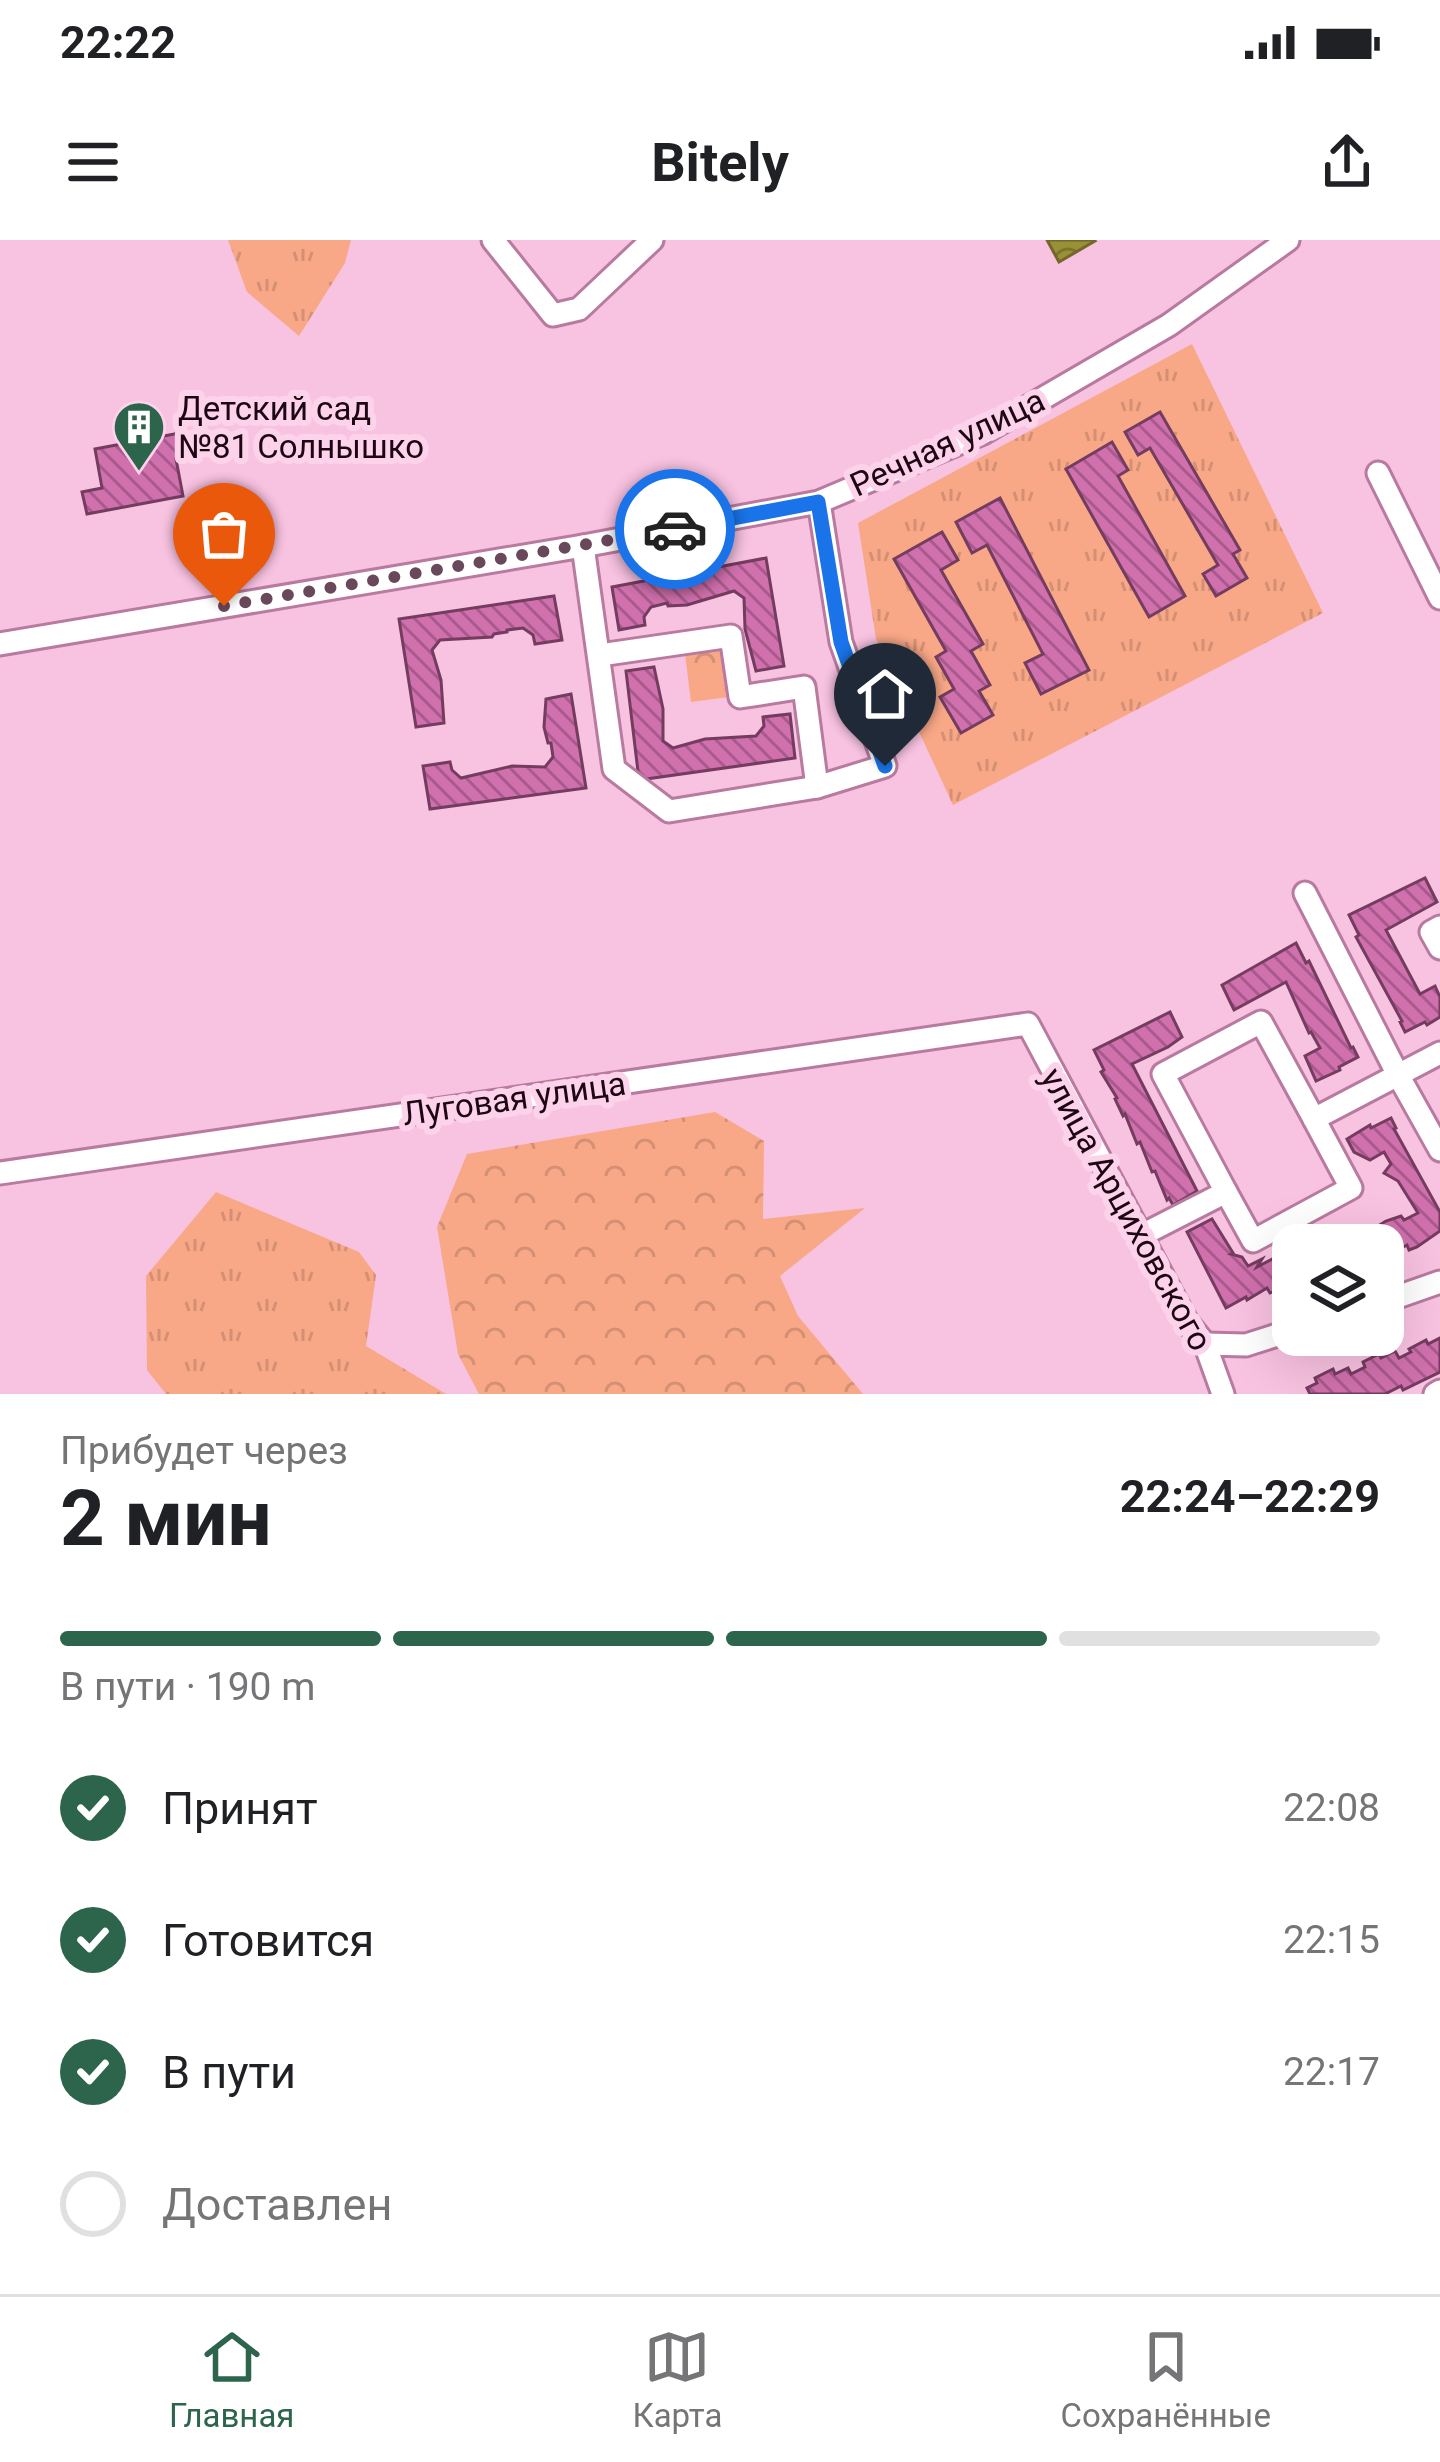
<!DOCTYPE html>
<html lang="ru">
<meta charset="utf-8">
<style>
body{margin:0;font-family:Roboto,sans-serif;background:#f2f2f2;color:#202124;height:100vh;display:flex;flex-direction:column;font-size:45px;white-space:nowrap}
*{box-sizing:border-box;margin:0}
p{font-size:39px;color:#757577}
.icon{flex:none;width:66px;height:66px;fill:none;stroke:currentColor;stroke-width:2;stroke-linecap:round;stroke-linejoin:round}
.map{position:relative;height:1154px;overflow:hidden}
.drawer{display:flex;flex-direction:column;background:#fff;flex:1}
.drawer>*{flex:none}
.controls{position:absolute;left:1272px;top:984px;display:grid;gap:24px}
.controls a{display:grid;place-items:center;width:132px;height:132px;border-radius:24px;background:#fff;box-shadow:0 12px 48px #0002;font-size:60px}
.pin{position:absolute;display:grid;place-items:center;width:102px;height:102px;color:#fff;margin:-123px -51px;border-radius:50% 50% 50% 0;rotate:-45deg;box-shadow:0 0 12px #0007}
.pin .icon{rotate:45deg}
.courier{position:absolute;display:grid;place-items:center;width:120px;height:120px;margin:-60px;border:9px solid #1a73e8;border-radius:50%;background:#fff;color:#222;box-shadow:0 3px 15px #0007}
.head em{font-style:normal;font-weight:700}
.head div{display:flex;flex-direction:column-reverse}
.head{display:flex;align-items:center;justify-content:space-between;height:204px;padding:0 60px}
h1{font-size:78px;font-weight:700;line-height:90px}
.bar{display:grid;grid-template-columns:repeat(4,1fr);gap:18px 12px;align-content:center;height:144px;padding:0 60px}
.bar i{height:15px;border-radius:9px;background:#e0e0e0}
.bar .on{background:#2d654c}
.bar p{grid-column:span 4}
ol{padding:0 60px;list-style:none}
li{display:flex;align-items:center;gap:36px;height:132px}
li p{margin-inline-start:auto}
li .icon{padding:12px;border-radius:50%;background:#2d654c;color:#fff;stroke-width:4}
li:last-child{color:#757577}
li i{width:66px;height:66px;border:6px solid #e0e0e0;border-radius:50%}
.status{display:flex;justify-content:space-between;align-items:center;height:84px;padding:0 60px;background:#fff;direction:ltr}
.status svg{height:33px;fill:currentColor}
header{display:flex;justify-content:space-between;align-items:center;height:156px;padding:0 60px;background:#fff;font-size:54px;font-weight:700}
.dock{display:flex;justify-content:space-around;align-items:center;height:168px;border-top:3px solid #e0e0e0;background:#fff;font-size:33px;color:#757577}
.dock a{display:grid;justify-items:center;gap:6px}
.dock .on{color:#2d654c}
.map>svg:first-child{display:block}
</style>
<div class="status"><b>22:22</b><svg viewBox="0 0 49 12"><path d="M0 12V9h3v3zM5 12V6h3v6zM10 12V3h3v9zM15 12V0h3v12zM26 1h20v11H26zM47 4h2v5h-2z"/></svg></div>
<header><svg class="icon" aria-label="menu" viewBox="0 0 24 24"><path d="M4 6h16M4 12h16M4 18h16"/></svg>Bitely<svg class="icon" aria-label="share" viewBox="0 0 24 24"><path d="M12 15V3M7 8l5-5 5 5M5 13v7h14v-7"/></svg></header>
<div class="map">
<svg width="1440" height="1154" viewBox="0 0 1440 1154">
<defs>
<pattern id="grass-tufts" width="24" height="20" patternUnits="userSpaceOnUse" patternTransform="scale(3)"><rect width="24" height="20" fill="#f8a887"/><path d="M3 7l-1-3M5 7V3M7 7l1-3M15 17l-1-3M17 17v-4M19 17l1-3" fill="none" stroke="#d48f74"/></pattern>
<pattern id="forest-crowns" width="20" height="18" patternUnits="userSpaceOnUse" patternTransform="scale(3)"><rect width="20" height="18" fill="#f8a887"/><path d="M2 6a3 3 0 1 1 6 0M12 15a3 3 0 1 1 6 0" fill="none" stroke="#d48f74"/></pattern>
<pattern id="water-waves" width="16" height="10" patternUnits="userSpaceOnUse" patternTransform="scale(3)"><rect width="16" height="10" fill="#9a9035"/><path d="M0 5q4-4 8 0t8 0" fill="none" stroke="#7d742c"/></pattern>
<pattern id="building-back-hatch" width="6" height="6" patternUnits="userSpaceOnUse" patternTransform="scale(3)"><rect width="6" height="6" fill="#d070ad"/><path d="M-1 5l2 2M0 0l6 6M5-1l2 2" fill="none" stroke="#a85a8c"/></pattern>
</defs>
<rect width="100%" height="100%" fill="#f8c2e1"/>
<g fill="url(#grass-tufts)">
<path d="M228,0h123l-6,23 -46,73 -52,-44z"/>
<path d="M1192,104l131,269 -370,192 -77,-166 -18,-116z"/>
<path d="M216,952l143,60 17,23 -10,71 80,48h-280l-19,-24 -1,-94z"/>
</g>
<g fill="url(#forest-crowns)">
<path d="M722,409l7,48 -38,5 -6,-48z"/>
<path d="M715,872l49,29 -1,78 102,-11 -85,68 18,40 65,78h-384l-21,-40 -21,-127 30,-73z"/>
</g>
<path fill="url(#water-waves)" stroke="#74672b" stroke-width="3" d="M1047,0h47l1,1 -36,21z"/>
<g fill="url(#building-back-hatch)" stroke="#743c5f" stroke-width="3">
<path d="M1160,172l80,138 -7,4 14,24 -31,18 -13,-22 15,-9 -68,-117 -12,7 -13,-23z"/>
<path d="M185,192l5,24 -14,3 7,37 -96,18 -5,-22 20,-4 -7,-39z"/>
<path d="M1112,202l16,28 -10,6 67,120 -36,21 -83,-148z"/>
<path d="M1000,258l89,172 -48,24 -16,-31 18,-9 -56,-109 -15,8 -16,-31z"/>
<path d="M942,292l16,28 -17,10 42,74 -12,7 19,34 -11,6 14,24 -32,18 -21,-36 14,-8 -18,-32 10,-6 -52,-92z"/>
<path d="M766,318l18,108 -28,5 -11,-42 -1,-31 -10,-7 -47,14 -19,1 -1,-3 -16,4 -7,10 1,8 -26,5 -7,-43z"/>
<path d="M554,356l8,44 -27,4 -2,-9 -10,-7 -16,2v2l-13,2 -2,3 -52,3 -8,10 9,30 3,43 -28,4 -17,-108z"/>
<path d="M654,427l9,42v32l10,7 32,-9 51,-3 8,-10 -1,-9 27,-3 5,44 -156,22 -13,-109z"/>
<path d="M571,454l15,94 -156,21 -7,-43 27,-4 2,8 9,8 51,-12 33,1 8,-10 -2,-14h-3l-4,-16 2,-28z"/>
<path d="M1425,638l12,24 -51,28 34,64 15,-8 5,11v20l-13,8 -2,-3 -20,10 -5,-10 2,-1 -46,-84 3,-2 -10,-20z"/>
<path d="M1296,703l10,20 3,-2 42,87 2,-1 5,10 -19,10 1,3 -24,11 -11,-25 15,-8 -9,-16 -2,1 -23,-51 -52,28 -12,-25z"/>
<path d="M1170,772l12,25 -14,10 -36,17 65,127 -24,14 -4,-7 -2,2 -12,-29 -3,1 -12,-30 -3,2 -12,-30 -2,2 -8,-17 2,-1 -16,-26 3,-2 -10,-20z"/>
<path d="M1391,878l5,10 -2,1 46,83v19l-23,16 -8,3 -2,-5 -24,13v-13h-29l-2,-3 34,-21 15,-5 3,4 14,-7 -20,-32 -14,-8 7,-9 -7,-12 -14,8 -16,-8 -7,-13 23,-14 1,3z"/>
<path d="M1212,979l21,34 -2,1 11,3 6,9 14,-7 -5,8 36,-19v32l-15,10 -8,3 -3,-5 -20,12 -1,-3 -20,11 -39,-76z"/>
<path d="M1440,1098v34l-37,18 -2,-4 -16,8h-75l-3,-6 10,-5 -2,-5 18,-9 2,5 13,-6 3,6 14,-7 -2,-5 16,-8 2,4 14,-7 4,7 12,-6 -2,-3 17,-9 2,4z"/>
</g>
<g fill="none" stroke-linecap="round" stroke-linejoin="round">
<g stroke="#b87a9f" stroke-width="27">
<g id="minor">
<path d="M493,0l60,75 26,-6 73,-69"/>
<path d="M1378,233l62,125"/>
<path d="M583,306l31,223 55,42 148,-24 68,-21 -44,-124 -22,-140"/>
<path d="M0,404l583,-98 236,-44 164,-69 186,-108 119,-85"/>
<path d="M600,415l131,-19 9,61 64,-10 13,100"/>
<path d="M1305,653l93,182 42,75"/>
<path d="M1440,687l-9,5 9,16"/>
<path d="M0,933l1028,-149 159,298 18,22 18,50"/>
<path d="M1226,952l-63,-118 98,-52 53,97"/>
<path d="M1140,996l86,-44 27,49 98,-53 -37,-69 126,-66"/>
<path d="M1383,1062l57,-20"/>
<path d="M1205,1104l41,1 47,-15"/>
<path d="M1435,1154l5,-3"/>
</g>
</g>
<use href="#minor" stroke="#fff" stroke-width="21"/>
</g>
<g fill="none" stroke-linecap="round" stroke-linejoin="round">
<path stroke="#6a485c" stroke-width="12" stroke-dasharray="0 21.6" d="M224,366l451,-77"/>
<path stroke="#1a73e8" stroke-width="15" d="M675,289l143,-27 23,140 44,124"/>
</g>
<defs>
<g id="building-pin" transform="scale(2.7)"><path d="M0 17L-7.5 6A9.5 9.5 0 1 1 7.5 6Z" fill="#2d654c" stroke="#fdd3eb"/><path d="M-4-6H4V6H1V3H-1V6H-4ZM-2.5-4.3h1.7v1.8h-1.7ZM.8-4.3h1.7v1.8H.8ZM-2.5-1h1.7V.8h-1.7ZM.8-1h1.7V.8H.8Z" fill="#fff"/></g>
</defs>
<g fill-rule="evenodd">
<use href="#building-pin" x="139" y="187"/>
</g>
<g text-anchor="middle" stroke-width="12" stroke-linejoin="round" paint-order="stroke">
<g font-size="33" fill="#1d0715" stroke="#fdd3eb" text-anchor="start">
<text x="178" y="180">Детский сад<tspan x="178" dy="38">№81 Солнышко</tspan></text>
</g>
<g font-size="33" fill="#1d0715" stroke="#fdd3eb">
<text transform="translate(947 202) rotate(-25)" y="12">Речная улица</text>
<text transform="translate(514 858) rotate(-8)" y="12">Луговая улица</text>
<text transform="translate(1127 969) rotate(61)" y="12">улица Арциховского</text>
</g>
</g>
</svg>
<div class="controls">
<a><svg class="icon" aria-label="layers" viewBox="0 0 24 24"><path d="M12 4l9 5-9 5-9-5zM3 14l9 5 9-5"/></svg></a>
</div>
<div class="pin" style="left:224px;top:366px;background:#ea580c"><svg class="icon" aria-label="bag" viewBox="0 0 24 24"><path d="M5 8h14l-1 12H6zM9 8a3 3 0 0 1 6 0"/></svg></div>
<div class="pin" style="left:885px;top:526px;background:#1f2937"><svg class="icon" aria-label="home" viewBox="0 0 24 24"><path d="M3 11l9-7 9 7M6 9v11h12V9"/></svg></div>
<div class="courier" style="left:675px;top:289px"><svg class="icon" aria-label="car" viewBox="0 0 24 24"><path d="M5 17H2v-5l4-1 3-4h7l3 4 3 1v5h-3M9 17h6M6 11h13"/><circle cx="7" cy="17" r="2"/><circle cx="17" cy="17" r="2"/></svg></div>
</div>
<section class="drawer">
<div class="head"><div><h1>2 мин</h1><p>Прибудет через</p></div><em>22:24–22:29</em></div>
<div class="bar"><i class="on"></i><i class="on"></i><i class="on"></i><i></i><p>В пути · 190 m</p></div>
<ol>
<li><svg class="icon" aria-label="check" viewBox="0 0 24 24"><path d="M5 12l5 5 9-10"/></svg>Принят<p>22:08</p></li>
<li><svg class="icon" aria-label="check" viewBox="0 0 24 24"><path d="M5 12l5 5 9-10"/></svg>Готовится<p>22:15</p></li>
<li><svg class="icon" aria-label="check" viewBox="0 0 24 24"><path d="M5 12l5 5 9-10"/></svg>В пути<p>22:17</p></li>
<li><i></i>Доставлен</li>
</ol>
</section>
<nav class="dock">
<a class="on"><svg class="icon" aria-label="home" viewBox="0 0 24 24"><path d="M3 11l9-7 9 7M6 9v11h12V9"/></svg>Главная</a>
<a><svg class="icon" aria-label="map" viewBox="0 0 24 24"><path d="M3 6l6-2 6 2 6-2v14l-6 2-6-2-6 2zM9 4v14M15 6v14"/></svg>Карта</a>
<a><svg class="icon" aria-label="saved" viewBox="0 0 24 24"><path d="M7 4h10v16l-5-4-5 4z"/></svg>Сохранённые</a>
</nav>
